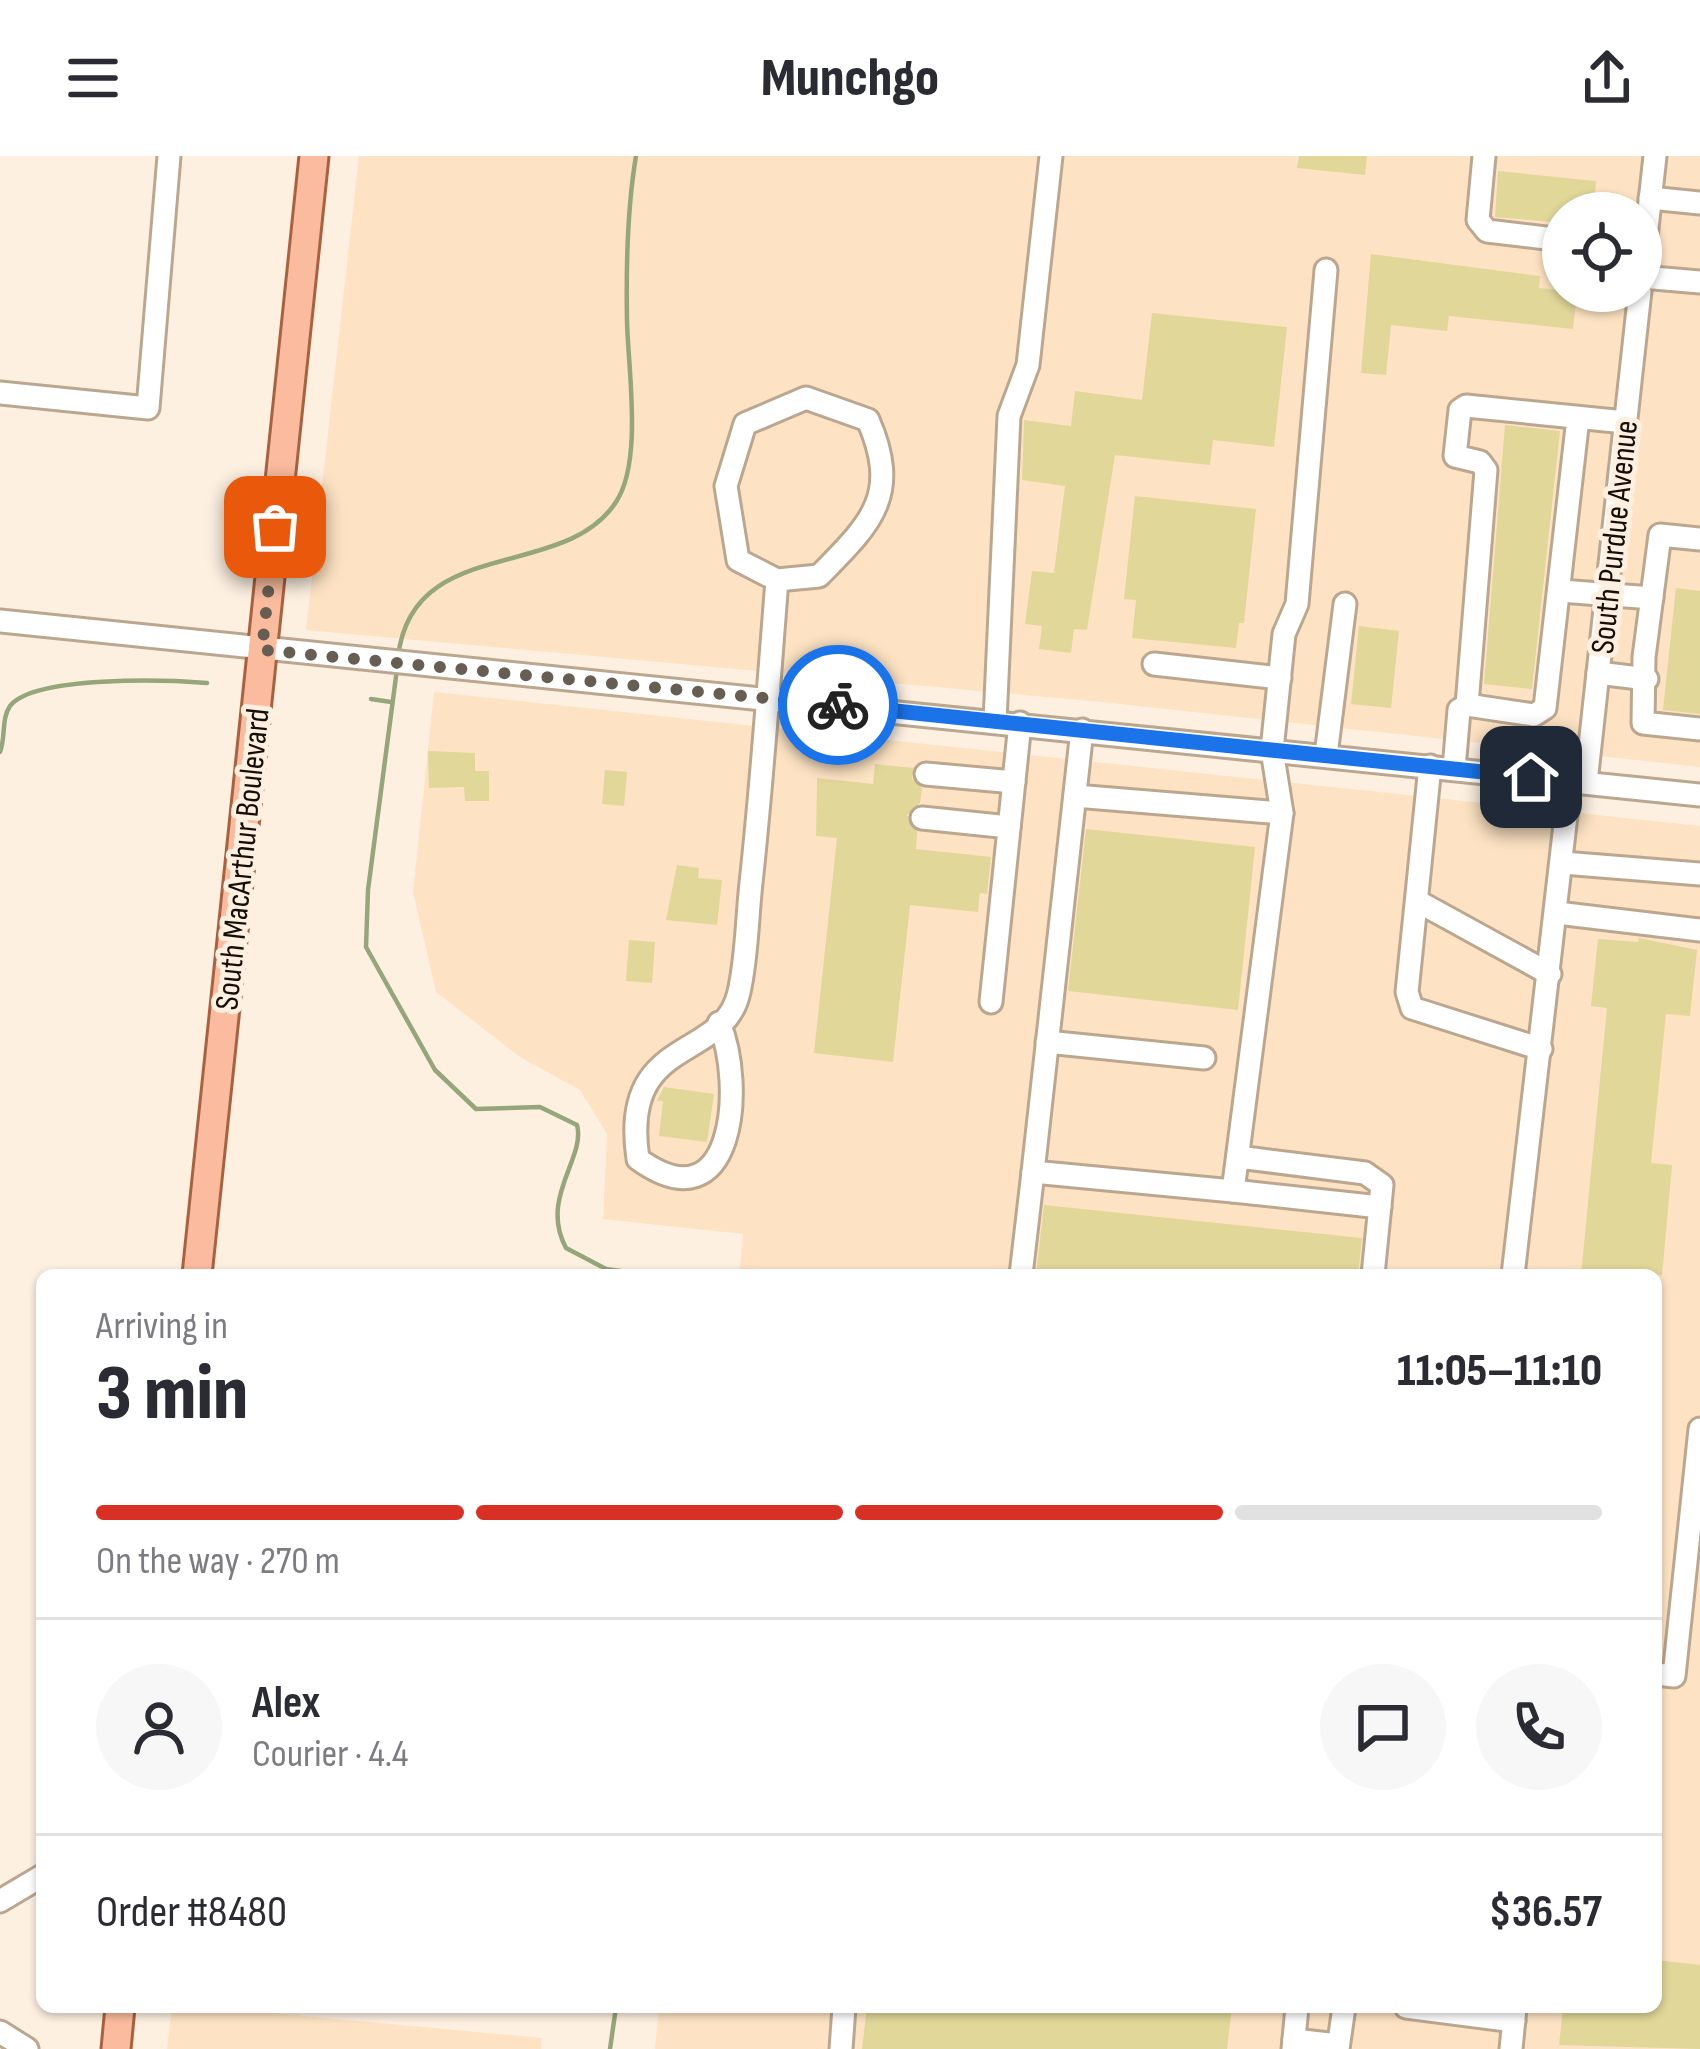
<!DOCTYPE html>
<meta charset="utf-8">
<style>
body{margin:0;font-family:"Sofia Sans Condensed",sans-serif;background:#f7f7f7;color:#2b2b33;height:100vh;display:flex;flex-direction:column;font-size:45px;white-space:nowrap}
*{box-sizing:border-box;margin:0}
p{font-size:39px;color:#7c7c81}
.icon{flex:none;width:66px;height:66px;fill:none;stroke:currentColor;stroke-width:2;stroke-linecap:round;stroke-linejoin:round}
.map{position:relative;flex:1;overflow:hidden}
.side{position:absolute;left:36px;top:1113px;width:1626px;height:744px;display:flex;flex-direction:column;background:#fff;border-radius:18px;box-shadow:0 3px 9px #0004}
.side>*{flex:none}
.controls{position:absolute;left:1542px;top:36px;display:grid;gap:24px}
.controls a{display:grid;place-items:center;width:120px;height:120px;border-radius:50%;background:#fff;box-shadow:0 3px 9px #0004;font-size:60px}
.pin{position:absolute;display:grid;place-items:center;width:102px;height:102px;color:#fff;margin:-51px;border-radius:24px;box-shadow:0 6px 18px #0006}
.courier{position:absolute;display:grid;place-items:center;width:120px;height:120px;margin:-60px;border:9px solid #1a73e8;border-radius:50%;background:#fff;color:#222;box-shadow:0 3px 15px #0007}
.head em{font-style:normal;font-weight:800}
.head div{display:flex;flex-direction:column-reverse}
.head{display:flex;align-items:center;justify-content:space-between;height:204px;padding:0 60px}
h1{font-size:78px;font-weight:800;line-height:90px}
.bar{display:grid;grid-template-columns:repeat(4,1fr);gap:18px 12px;align-content:center;height:144px;padding:0 60px}
.bar i{height:15px;border-radius:9px;background:#e1e1e2}
.bar .current{background:#d93025}
.bar p{grid-column:span 4}
.line{display:flex;align-items:center;gap:30px;padding:0 60px;border-top:3px solid #e1e1e2}
.line div{flex:1}
.round{display:grid;place-items:center;flex:none;width:126px;height:126px;border-radius:63px;background:#f7f7f7}
header{display:flex;justify-content:space-between;align-items:center;height:156px;padding:0 60px;background:#fff;font-size:54px;font-weight:800}
.map>svg:first-child{display:block}
</style>
<header><svg class="icon" aria-label="menu" viewBox="0 0 24 24"><path d="M4 6h16M4 12h16M4 18h16"/></svg>Munchgo<svg class="icon" aria-label="share" viewBox="0 0 24 24"><path d="M12 15V3M7 8l5-5 5 5M5 13v7h14v-7"/></svg></header>
<div class="map">
<svg width="1700" height="1893" viewBox="0 0 1700 1893">
<rect width="100%" height="100%" fill="#fdf0e1"/>
<g fill="#fde3c3" fill-rule="evenodd">
<path d="M359,0h1341v611l-598,-65 -796,-72zM1563,57h78v78h-78z"/>
<path d="M434,536l1266,134v1223h-1045l4,-42h997v-732h-917l4,-41 -140,-15 4,-85 -27,-44 -60,-33 -84,-65 -23,-100z"/>
<path d="M172,1851h33l337,31 -1,11h-374z"/>
</g>
<g fill="none" stroke-linecap="round" stroke-linejoin="round">
<g stroke="#95a67a" stroke-width="4.5">
<path d="M398,501c14,-123 166,-75 218,-155 27,-41 12,-133 11,-181 -1,-54 0,-112 9,-165"/>
<path d="M397,513l-29,221 -2,57 69,123 41,39 64,-2 37,18c9,33 -38,73 -11,123l40,21 44,6"/>
<path d="M371,543l20,3"/>
<path d="M0,596c6,-15 1,-33 10,-46 24,-31 158,-26 197,-23"/>
<path d="M610,1893l6,-42"/>
</g>
</g>
<g fill="#e0d799">
<path d="M1299,0h68l-2,19 -68,-7z"/>
<path d="M1498,15l98,10 -3,32h-30v10l-68,-6z"/>
<path d="M1371,98l169,22 -1,12 38,4 -4,37 -124,-13 -2,15 -56,-6 -5,50 -25,-2z"/>
<path d="M1152,157l135,14 -13,120 -61,-7 -3,25 -95,-10 -28,175 -13,-1 -3,24 -32,-4 3,-23 -17,-2 7,-53 22,2 11,-87 -43,-6 2,-60 47,6 4,-35 67,9z"/>
<path d="M1505,269l55,6 -28,258 -48,-5z"/>
<path d="M1135,340l121,13 -12,114h-5l-3,25 -104,-10 4,-38 -12,-1z"/>
<path d="M1676,432l24,3v123l-37,-4z"/>
<path d="M1359,470l40,5 -8,77 -40,-4z"/>
<path d="M428,595l47,2v18h14v30h-24l-1,-14 -35,1z"/>
<path d="M875,608l38,4 -1,11 10,9 -2,15 -13,12 10,17 -1,17 75,8 -4,37 -7,-1 -2,19 -68,-7 -17,157 -79,-9 23,-215 -21,-2 1,-58 56,6z"/>
<path d="M605,614l22,2 -3,34 -22,-2z"/>
<path d="M1086,673l169,18 -17,163 -170,-19z"/>
<path d="M677,709l22,3 -1,10 24,2 -5,45 -51,-5z"/>
<path d="M1639,782l58,12 -7,66 -24,-2 -15,149 21,2 -10,110h-81l26,-267 -16,-2 7,-67 40,3z"/>
<path d="M629,784l26,2 -3,41 -26,-2z"/>
<path d="M664,931l50,7 -7,48 -48,-6 4,-35h-6z"/>
<path d="M1044,1049l318,33 -4,37h-322z"/>
<path d="M1656,1804l44,5v84l-141,-4 4,-36 93,-2z"/>
<path d="M867,1851h365l-5,42h-365z"/>
</g>
<g fill="none" stroke-linecap="round" stroke-linejoin="round">
<g stroke="#bba78f" stroke-width="27">
<g id="minor">
<path d="M1484,0l-6,64 9,11 76,9"/>
<path d="M1650,42l50,5"/>
<path d="M1642,121l58,5"/>
<path d="M1641,127l14,-127"/>
<path d="M0,237l148,15 21,-252"/>
<path d="M1700,383l-40,-4 -16,122 -1,66 57,6"/>
<path d="M1561,435l91,7"/>
<path d="M0,465l1700,174"/>
<path d="M1154,508l126,14"/>
<path d="M1598,517l49,6"/>
<path d="M1467,549l67,10 11,-7 33,-290"/>
<path d="M995,565l14,-305 19,-51 23,-209"/>
<path d="M1082,574l-49,442 200,19 49,-378 -10,-63 12,-116 13,-30 29,-334"/>
<path d="M1326,599l19,-151"/>
<path d="M1430,610l-23,226 5,16 129,41"/>
<path d="M1454,613l5,-59 8,-5 19,-235 -6,-8 -25,-6 5,-46 6,-4 159,16"/>
<path d="M926,618l88,8"/>
<path d="M1586,626l54,-491"/>
<path d="M1075,640l207,17"/>
<path d="M922,662l87,9"/>
<path d="M1563,707l137,11"/>
<path d="M1417,745l133,73"/>
<path d="M1557,757l143,17"/>
<path d="M991,846l29,-279"/>
<path d="M719,867c26,61 16,206 -81,136 -19,-126 86,-96 101,-167 8,-35 8,-73 12,-109 11,-101 18,-202 26,-303l-39,-20 -12,-74 19,-62 61,-26 62,22c33,76 3,103 -49,156l-42,4"/>
<path d="M1047,886l157,16"/>
<path d="M1238,1001l127,16 17,12 -9,90"/>
<path d="M1233,1035l147,16"/>
<path d="M1021,1119l12,-103"/>
<path d="M1513,1119l57,-494"/>
<path d="M1656,1518l18,2 26,-247"/>
<path d="M0,1745l42,-25"/>
<path d="M1406,1851l108,14"/>
<path d="M0,1876l27,17"/>
<path d="M1294,1884l44,5"/>
<path d="M841,1893l3,-42"/>
<path d="M1293,1893l4,-42"/>
<path d="M1338,1893l6,-42"/>
<path d="M1511,1893l4,-41"/>
</g>
</g>
<g stroke="#a86240" stroke-width="33">
<g id="major">
<path d="M197,1119l117,-1119"/>
<path d="M116,1893l4,-42"/>
</g>
</g>
<use href="#minor" stroke="#fff" stroke-width="21"/>
<use href="#major" stroke="#fabb9e" stroke-width="27"/>
</g>
<g fill="none" stroke-linecap="round" stroke-linejoin="round">
<path stroke="#675e53" stroke-width="12" stroke-dasharray="0 21.6" d="M275,371l-13,123 576,55"/>
<path stroke="#1a73e8" stroke-width="15" d="M838,549l693,72"/>
</g>
<g text-anchor="middle" stroke-width="10" stroke-linejoin="round" paint-order="stroke">
<g font-size="33" fill="#160f07" stroke="#fdf0e1">
<text transform="translate(1613 381) rotate(-84)" y="12">South Purdue Avenue</text>
<text transform="translate(241 703) rotate(-84)" y="12">South MacArthur Boulevard</text>
</g>
</g>
</svg>
<div class="controls">
<a><svg class="icon" aria-label="locate" viewBox="0 0 24 24"><circle cx="12" cy="12" r="6"/><path d="M12 2v4M12 18v4M2 12h4M18 12h4"/></svg></a>
</div>
<div class="pin" style="left:275px;top:371px;background:#ea580c"><svg class="icon" aria-label="bag" viewBox="0 0 24 24"><path d="M5 8h14l-1 12H6zM9 8a3 3 0 0 1 6 0"/></svg></div>
<div class="pin" style="left:1531px;top:621px;background:#1f2937"><svg class="icon" aria-label="home" viewBox="0 0 24 24"><path d="M3 11l9-7 9 7M6 9v11h12V9"/></svg></div>
<div class="courier" style="left:838px;top:549px"><svg class="icon" aria-label="bike" viewBox="0 0 24 24"><circle cx="6" cy="16" r="4"/><circle cx="18" cy="16" r="4"/><path d="M6 16l4-8h5l3 8M10 8l3 8H6M13 5h3"/></svg></div>
<section class="side">
<div class="head"><div><h1>3 min</h1><p>Arriving in</p></div><em>11:05–11:10</em></div>
<div class="bar"><i class="current"></i><i class="current"></i><i class="current"></i><i></i><p>On the way · 270 m</p></div>
<div class="line" style="height:216px"><a class="round"><svg class="icon" aria-label="person" viewBox="0 0 24 24"><circle cx="12" cy="8" r="4"/><path d="M4 21q1-7 8-7t8 7"/></svg></a><div><b>Alex</b><p>Courier · 4.4</p></div><a class="round"><svg class="icon" aria-label="chat" viewBox="0 0 24 24"><path d="M4 5h16v11H9l-5 4z"/></svg></a><a class="round"><svg class="icon" aria-label="phone" viewBox="0 0 24 24"><path d="M5 4h4l2 5-3 2q2 4 5 5l2-3 5 2v4C11 20 4 13 5 4z"/></svg></a></div>
<div class="line" style="height:156px"><div>Order #8480</div><b>$36.57</b></div>
</section>
</div>
